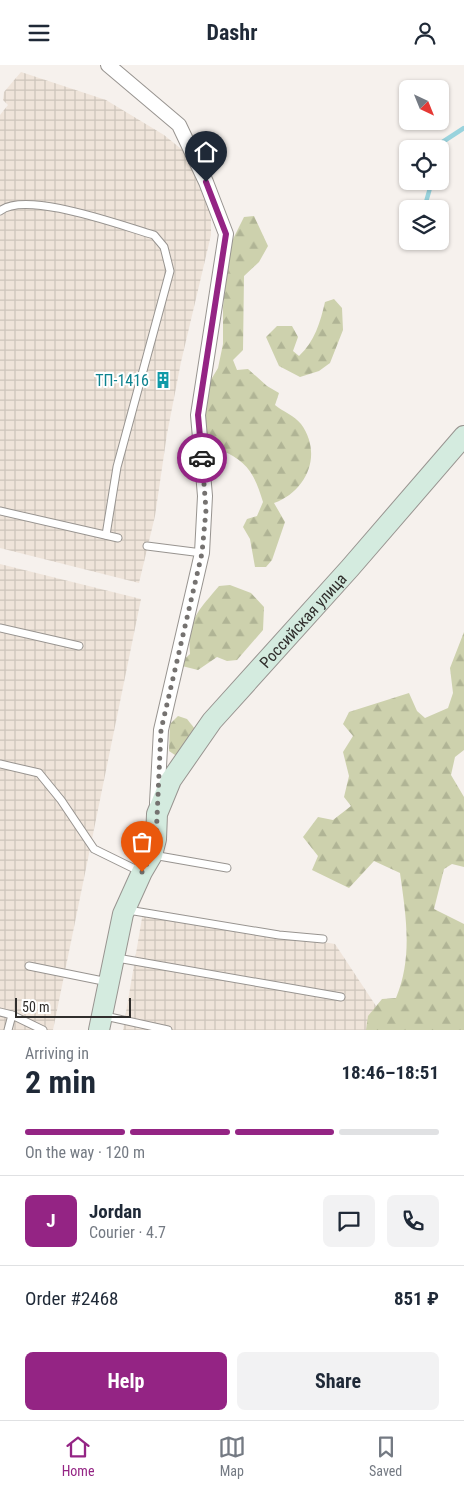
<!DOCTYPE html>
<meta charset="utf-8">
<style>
body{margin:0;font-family:"Roboto Condensed",sans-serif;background:#f2f2f3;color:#1f2937;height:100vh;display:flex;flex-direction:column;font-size:19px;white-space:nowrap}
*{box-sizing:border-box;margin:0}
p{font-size:16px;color:#747a83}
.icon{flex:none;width:28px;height:28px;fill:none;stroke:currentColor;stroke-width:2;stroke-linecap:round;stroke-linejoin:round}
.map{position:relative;height:965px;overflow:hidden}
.panel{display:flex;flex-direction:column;background:#fff;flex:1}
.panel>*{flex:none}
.needle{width:32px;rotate:137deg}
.fabs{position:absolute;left:399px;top:15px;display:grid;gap:10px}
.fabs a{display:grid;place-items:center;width:50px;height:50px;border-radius:8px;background:#fff;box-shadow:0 1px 4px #0004;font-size:25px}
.scale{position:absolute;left:15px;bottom:12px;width:116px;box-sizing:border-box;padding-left:5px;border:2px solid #302e2c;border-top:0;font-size:14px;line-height:18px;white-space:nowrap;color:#302e2c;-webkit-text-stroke:4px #fff;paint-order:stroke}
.pin{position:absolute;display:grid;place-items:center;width:42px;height:42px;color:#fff;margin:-51px -21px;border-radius:50% 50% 50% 0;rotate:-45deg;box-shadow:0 0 5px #0007}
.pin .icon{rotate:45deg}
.courier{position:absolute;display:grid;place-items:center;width:50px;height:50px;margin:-25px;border:4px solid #942484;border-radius:50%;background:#fff;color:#222;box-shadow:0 1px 6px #0007}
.headline em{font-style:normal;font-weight:700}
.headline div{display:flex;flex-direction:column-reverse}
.headline{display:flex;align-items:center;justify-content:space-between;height:85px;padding:0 25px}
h1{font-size:32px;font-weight:700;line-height:38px}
.bar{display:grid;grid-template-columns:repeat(4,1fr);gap:8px 5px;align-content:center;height:60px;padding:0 25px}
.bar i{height:6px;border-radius:4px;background:#e0e1e3}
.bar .active{background:#942484}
.bar p{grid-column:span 4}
.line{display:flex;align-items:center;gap:12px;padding:0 25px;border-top:1px solid #e0e1e3}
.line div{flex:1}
.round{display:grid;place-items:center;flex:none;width:52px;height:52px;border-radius:8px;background:#f2f2f3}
.cta{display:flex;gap:10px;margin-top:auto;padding:10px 25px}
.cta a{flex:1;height:58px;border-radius:8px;background:#942484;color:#fff;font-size:20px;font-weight:700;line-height:58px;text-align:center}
.cta a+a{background:#f2f2f3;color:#1f2937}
header{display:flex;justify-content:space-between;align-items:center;height:65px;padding:0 25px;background:#fff;font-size:22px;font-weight:700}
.tabs{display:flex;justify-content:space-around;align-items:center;height:70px;border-top:1px solid #e0e1e3;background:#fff;font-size:14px;color:#747a83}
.tabs a{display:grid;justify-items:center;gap:2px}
.tabs .active{color:#942484}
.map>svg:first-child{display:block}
</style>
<header><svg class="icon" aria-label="menu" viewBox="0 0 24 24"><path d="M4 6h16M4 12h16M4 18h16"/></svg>Dashr<svg class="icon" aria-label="person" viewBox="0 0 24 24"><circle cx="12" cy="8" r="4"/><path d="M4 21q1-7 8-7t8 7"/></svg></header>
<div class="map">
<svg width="464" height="965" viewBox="0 0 464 965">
<defs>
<pattern id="industrial-grid" width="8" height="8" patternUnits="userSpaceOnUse" patternTransform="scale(1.25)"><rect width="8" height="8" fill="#efe4da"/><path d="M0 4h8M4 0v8" fill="none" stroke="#cdc4bb"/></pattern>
<pattern id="forest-firs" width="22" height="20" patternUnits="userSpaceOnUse" patternTransform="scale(1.25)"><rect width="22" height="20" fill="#cdd1ad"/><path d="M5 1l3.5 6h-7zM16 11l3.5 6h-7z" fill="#b0b495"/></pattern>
</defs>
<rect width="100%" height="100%" fill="#f6f1ed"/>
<g fill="url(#industrial-grid)">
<path d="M21,7l85,28 58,35 21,17 26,59v24l-30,127 -14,72 -12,82 -16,67 -139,-35v-433l8,-10 -5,-5 1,-8z"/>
<path d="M0,499l141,35 -88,431h-53z"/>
<path d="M143,847l192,32 41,62 -4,24h-249z"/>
</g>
<g fill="url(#forest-firs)">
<path d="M254,151l14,30 -9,16 -15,14 -1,74 -10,10 4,10 11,-1 19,17 12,7 -4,12c7,6 20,11 26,19 22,30 6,67 -27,79l11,19 -13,38 -6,7h-11l-5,-28 -7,-12 4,-8 10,-3 6,-14c-8,-27 -16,-42 -43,-52l-3,-10 -7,-1 -6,-7 2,-44 12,-20 5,-24v-37l6,-60 15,-30z"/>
<path d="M334,234l8,9 1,22 -13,33 -11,8 -19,6 -21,-11 -13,-29 11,-11h15l6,11 -5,14 6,5c16,-15 21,-33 26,-54z"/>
<path d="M230,520l21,8 13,14 -1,23 -26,30 -10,1 -10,-4 -19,13 -20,-5 12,-11c-3,-34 8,-43 29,-68z"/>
<path d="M464,567v118l-9,7 -4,18 13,22v70l-12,-3 -8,5 -10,40 30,15v106h-98l2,-14 14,-17 14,-1c17,-41 10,-82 4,-125l-26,-12 -25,27 -37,-18 6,-14 -15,-19 15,-20 15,3 18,-14 -7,-9 5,-21 -6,-24 10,-16 -10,-12 6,-12 60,-19 8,18 8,7 23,-10 5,-15 -3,-25z"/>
<path d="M178,651l9,3 8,10 -13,25 -7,1 -6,-4 1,-27z"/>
</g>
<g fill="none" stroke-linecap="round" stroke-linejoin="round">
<g stroke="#99d3dd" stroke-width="4.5">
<path d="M439,84l2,-6 23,-15"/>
<path d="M424,144l8,-28"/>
<path d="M420,181v-5"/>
</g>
<g stroke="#989490" stroke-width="9">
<g id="lane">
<path d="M0,146c26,-21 122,15 154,24l10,12 6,24 -53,196 -11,68"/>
<path d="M0,446l118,27"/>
<path d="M147,481l55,7"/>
<path d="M0,563l79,18"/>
<path d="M0,699l39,9 22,27 33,49 47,23"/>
<path d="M153,790l74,13"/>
<path d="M128,845l151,25 44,4"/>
<path d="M117,893l224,39"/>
<path d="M29,901l79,16"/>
<path d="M0,947l12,3"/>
<path d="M105,951l63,14"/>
<path d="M8,965l4,-15 31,15"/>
</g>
</g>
<g stroke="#989490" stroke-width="16">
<path id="street" d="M108,0l71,60 27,57 20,52 -28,181 7,81 -3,57 -41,177 -4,73"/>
</g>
<g stroke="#989490" stroke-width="22">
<g id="secondary">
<path id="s1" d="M99,965l24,-116 19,-42 10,-17 4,-16 1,-25 14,-34 41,-59 138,-153 114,-132"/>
</g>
</g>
<use href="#lane" stroke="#fff" stroke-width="7"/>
<use href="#street" stroke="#fff" stroke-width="14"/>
<use href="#secondary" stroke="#d4ebdf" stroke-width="20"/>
</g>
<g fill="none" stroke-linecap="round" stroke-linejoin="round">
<path stroke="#757270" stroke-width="5" stroke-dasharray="0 9" d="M142,807l10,-17 4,-16 5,-109 41,-177 4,-43 -4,-52"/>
<path stroke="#942484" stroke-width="6" d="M202,393l-4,-43 28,-181 -20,-52"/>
</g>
<defs>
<g id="building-bare" transform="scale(1.35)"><path d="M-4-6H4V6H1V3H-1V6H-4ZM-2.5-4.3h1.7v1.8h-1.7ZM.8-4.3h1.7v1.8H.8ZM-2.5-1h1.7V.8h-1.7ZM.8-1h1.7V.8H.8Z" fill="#0f9aa8" stroke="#fff" stroke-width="2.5" paint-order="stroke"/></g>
</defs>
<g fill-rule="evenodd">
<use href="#building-bare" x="163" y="315"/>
</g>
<g text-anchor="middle" stroke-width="4" stroke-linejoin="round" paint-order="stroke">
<g font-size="16" fill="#0d838f" stroke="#fff" text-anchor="end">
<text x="149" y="321">ТП-1416</text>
</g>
<g font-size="16" fill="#302e2c" stroke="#fff">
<text dy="6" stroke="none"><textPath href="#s1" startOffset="470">Российская улица</textPath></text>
</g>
</g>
</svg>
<div class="fabs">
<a><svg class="needle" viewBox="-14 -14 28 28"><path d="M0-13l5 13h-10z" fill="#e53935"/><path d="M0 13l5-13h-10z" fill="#747a83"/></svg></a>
<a><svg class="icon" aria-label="locate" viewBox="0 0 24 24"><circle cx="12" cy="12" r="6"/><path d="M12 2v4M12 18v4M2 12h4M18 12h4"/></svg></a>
<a><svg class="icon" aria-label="layers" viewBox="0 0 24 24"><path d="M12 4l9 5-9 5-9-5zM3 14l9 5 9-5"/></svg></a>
</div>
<div class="scale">50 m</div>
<div class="pin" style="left:142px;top:807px;background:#ea580c"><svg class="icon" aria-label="bag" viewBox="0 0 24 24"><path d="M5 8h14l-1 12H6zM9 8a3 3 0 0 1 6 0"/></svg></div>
<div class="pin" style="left:206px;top:117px;background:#1f2937"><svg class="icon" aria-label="home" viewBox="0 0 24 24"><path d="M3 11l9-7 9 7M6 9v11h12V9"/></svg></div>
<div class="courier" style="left:202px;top:393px"><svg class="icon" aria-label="car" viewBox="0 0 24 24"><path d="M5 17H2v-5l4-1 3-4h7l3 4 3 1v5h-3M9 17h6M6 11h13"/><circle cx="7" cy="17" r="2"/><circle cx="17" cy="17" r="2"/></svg></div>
</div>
<section class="panel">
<div class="headline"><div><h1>2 min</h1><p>Arriving in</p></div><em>18:46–18:51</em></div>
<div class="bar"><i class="active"></i><i class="active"></i><i class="active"></i><i></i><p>On the way · 120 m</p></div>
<div class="line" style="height:90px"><b class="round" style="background:#942484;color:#fff">J</b><div><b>Jordan</b><p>Courier · 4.7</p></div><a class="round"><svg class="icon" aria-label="chat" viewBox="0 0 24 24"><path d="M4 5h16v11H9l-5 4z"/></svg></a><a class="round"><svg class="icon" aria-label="phone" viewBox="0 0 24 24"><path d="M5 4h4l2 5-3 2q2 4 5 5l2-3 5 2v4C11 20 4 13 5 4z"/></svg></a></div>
<div class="line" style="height:65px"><div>Order #2468</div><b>851 ₽</b></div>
<div class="cta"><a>Help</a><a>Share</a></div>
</section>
<nav class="tabs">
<a class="active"><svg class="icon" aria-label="home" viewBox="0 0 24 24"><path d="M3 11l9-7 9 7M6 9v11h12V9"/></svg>Home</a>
<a><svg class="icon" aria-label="map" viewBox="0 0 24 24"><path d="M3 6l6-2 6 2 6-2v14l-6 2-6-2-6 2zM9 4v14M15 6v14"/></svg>Map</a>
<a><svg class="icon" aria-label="saved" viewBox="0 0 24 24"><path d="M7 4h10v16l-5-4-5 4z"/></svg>Saved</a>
</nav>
